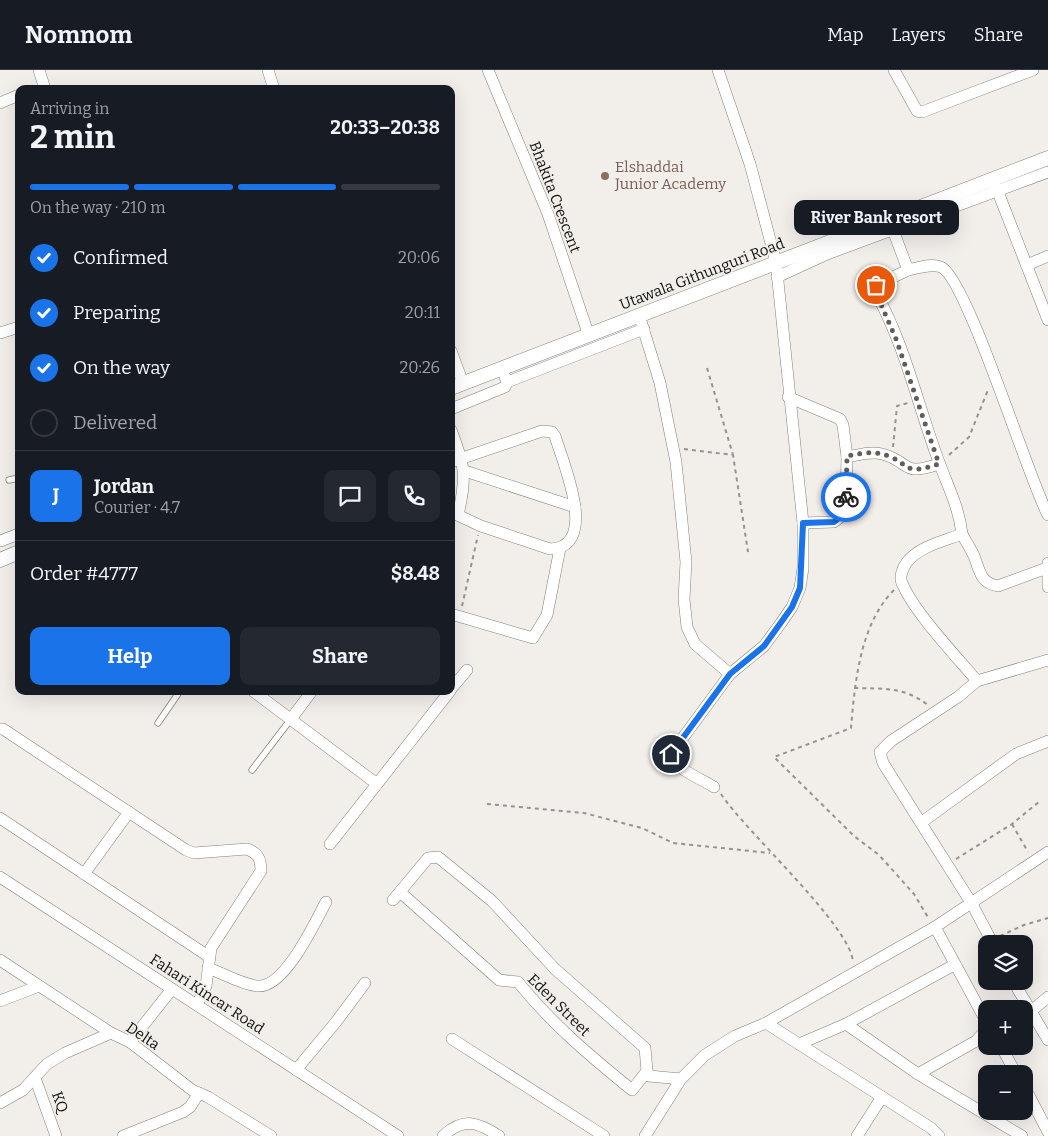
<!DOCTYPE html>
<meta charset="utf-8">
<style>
body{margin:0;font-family:Bitter,serif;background:#242831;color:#f1f3f6;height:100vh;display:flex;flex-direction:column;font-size:19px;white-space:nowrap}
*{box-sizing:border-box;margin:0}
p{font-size:16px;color:#9ea1a6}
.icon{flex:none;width:28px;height:28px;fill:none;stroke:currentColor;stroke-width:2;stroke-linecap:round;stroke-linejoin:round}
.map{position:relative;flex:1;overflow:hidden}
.details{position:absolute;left:15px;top:15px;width:440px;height:610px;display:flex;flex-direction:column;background:#171b24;border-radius:10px;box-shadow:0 5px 20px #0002}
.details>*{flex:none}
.controls{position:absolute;left:978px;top:865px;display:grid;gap:10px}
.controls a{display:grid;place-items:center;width:55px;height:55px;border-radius:10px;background:#171b24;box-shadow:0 5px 20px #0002;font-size:25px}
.pin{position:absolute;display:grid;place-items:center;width:42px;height:42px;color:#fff;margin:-21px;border:2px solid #fff;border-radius:50%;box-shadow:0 1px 5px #0007}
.courier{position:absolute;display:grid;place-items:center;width:50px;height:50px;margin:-25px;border:4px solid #1a73e8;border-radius:50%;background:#fff;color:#222;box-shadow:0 1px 6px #0007}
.bubble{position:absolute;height:35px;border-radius:10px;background:#171b24;box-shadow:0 5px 20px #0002;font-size:16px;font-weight:700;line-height:35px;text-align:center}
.overview em{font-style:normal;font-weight:700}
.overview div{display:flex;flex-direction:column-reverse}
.overview{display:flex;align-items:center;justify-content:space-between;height:85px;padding:0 15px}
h1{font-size:32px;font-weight:700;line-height:38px}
.bar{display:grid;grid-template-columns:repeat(4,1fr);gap:8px 5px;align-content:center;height:60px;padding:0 15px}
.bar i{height:6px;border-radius:4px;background:#363941}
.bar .selected{background:#1a73e8}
.bar p{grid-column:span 4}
.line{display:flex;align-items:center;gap:12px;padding:0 15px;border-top:1px solid #363941}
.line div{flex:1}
.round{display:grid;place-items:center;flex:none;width:52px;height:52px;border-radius:10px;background:#242831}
ol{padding:0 15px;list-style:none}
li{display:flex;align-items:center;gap:15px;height:55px}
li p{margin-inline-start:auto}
li .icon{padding:5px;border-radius:50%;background:#1a73e8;color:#fff;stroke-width:4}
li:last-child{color:#9ea1a6}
li i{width:28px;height:28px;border:2px solid #363941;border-radius:50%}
.button{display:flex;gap:10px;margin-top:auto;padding:10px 15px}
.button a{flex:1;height:58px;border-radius:10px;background:#1a73e8;color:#fff;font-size:20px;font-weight:700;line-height:58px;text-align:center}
.button a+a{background:#242831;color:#f1f3f6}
header{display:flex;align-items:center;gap:30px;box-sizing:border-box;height:70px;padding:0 25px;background:#171b24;border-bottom:1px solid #363941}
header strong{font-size:24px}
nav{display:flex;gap:28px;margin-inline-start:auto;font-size:18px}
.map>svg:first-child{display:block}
</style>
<header>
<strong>Nomnom</strong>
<nav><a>Map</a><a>Layers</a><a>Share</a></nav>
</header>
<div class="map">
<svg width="1048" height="1066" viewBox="0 0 1048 1066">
<rect width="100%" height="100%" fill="#f2efeb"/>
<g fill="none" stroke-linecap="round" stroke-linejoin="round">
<g stroke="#82807c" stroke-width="7">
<g id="service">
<path d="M9,410l10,-2"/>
<path d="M158,653l22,-32"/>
<path d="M252,700l39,-51"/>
</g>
</g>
<g stroke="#82807c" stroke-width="12">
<g id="minor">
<path d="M39,0l6,19"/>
<path d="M268,0l6,19"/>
<path d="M488,0l60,144 41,122"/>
<path d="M894,0l23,41 5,1 111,-42"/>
<path d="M0,33l19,-8"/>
<path d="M996,117l52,133"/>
<path d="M893,160l15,40c10,-2 23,-7 33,-3 26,11 87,211 107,248"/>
<path d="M1027,195l21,-9"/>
<path d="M908,200l-32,15v8c29,52 42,113 63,169 9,25 20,45 23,72"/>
<path d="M777,207l50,-23 221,-82"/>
<path d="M639,245l21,68 16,79 10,100 -2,37 3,28 8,17 35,30"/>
<path d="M0,263l19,-6"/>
<path d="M451,281l12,32"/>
<path d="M507,312l137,-53"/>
<path d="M788,327l52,22 3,6 4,32"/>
<path d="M451,339l54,-22 2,-5 -2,-5"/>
<path d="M451,360c14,36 16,46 7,85"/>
<path d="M451,392l91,-31 10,1 3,4c8,27 45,111 -5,113l-69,-23 -30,-14"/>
<path d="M465,401l110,36"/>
<path d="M803,453l31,-1 9,-7 3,-13 1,-45c11,-2 24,-6 35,-3 30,8 18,23 57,10"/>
<path d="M0,471l19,-7"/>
<path d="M1048,493v24"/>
<path d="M451,544l82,24 14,-23 13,-67"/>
<path d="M977,611c-21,-25 -63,-69 -75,-98 -3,-6 1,-16 5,-21 13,-16 37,-21 55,-28 4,8 9,15 12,22 6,15 6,27 24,30l49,-18"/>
<path d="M451,619l16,-19"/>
<path d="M253,621l124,93"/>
<path d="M291,649l21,-28"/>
<path d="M0,659h3l183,121 8,3 53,-4c11,4 14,10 14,22l-50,77 -5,38 -9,19"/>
<path d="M714,717c-12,-8 -40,-18 -43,-33l59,-80 34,-28 17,-23 11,-16 8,-19 3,-20v-45l-27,-261 -26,-98 -32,-94"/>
<path d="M0,748l208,138"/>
<path d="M922,752l94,-68 32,-13"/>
<path d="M330,774l120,-153"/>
<path d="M84,804l45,-62"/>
<path d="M0,807l398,259"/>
<path d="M400,822l99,88 19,2c34,42 72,74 114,108l15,-19"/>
<path d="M393,830l35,-42 10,-1 54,44 63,68 90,79 2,23 2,5 32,3"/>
<path d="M935,857l51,94"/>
<path d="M993,874l-21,-40 -89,-141 -3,-11 11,-11 67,-44 19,-16 71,-21"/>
<path d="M0,890l111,73 19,9 62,48 16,7 63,39"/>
<path d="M208,898c15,5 34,17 50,18 27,2 57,-64 68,-84"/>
<path d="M1013,911l35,59"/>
<path d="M0,931l39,-15"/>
<path d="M1030,942l18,-15"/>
<path d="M766,953l165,105 8,8"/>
<path d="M846,954l72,50 104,62"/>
<path d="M452,969l152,97"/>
<path d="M130,972l42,-53"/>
<path d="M799,974l47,-20 108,-59"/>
<path d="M1001,976l15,28"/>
<path d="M296,1000l40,-48 29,-39"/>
<path d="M918,1004l58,-33 10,-11"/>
<path d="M35,1008l21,58"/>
<path d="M1024,1016l24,46"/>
<path d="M0,1033l23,-13 24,-26 18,-11 46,-20"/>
<path d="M123,1066l60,-24 7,-5 9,-14"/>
<path d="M443,1066c20,-19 35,-14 56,0"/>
<path d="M645,1066l36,-57 24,-24 30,-19 31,-13 169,-96 113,-75"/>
<path d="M857,1066l25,-39"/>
</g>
</g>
<g stroke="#82807c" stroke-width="15">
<g id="tertiary">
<path d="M451,318l597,-230"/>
<path d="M0,490l19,-8"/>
</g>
</g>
<g stroke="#959390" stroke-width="2" stroke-dasharray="4 4" stroke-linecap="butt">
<path d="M707,298l26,87"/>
<path d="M893,377l4,-41 11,-3"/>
<path d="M684,379l49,6 15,97"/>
<path d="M949,385l20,-18 19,-47"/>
<path d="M894,520c-34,34 -39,92 -43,138l-77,29 80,79 25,19 35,39 15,25"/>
<path d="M462,536l16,-71"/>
<path d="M854,618c29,1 49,-2 74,17"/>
<path d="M721,724c24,37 130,132 132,168"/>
<path d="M487,734l97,9 58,15 31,15 97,10"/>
<path d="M1012,754l16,28"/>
<path d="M956,789l56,-35 28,-23"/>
<path d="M1000,866l24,-11 24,-7"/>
</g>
<use href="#service" stroke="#fff" stroke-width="5.5"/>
<use href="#minor" stroke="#fff" stroke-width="11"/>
<use href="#tertiary" stroke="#fff" stroke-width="14"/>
</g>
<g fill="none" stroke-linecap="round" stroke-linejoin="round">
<path stroke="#605e5b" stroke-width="5" stroke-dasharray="0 9" d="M846,427l1,-41c11,-2 24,-5 35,-2 30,8 18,23 57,10l-43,-125 -20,-46v-8"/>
<path stroke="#1a73e8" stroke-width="6" d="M671,684l59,-80 34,-28 28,-39 8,-19 3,-65 31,-1 9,-7 3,-18"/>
</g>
<circle fill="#8d6e63" stroke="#f2efeb" stroke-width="2" cx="605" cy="106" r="5"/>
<g text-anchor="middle" stroke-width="4" stroke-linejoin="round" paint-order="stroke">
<g font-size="15" fill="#785e54" stroke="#f2efeb" text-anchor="start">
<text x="615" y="102">Elshaddai<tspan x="615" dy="17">Junior Academy</tspan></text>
</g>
<g font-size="15" fill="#11100e" stroke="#f2efeb">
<text transform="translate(555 127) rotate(69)" y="5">Bhakita Crescent</text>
<text transform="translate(702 204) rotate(-21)" y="5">Utawala Githunguri Road</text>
<text transform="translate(207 924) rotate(33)" y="5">Fahari Kincar Road</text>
<text transform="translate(559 935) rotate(45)" y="5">Eden Street</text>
<text transform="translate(143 966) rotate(34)" y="5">Delta</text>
<text transform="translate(60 1032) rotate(70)" y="5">KQ</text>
</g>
</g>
</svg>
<div class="controls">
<a><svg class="icon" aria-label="layers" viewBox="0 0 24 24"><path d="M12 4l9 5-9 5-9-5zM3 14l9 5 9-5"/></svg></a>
<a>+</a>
<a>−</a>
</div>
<div class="pin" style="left:876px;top:215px;background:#ea580c"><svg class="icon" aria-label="bag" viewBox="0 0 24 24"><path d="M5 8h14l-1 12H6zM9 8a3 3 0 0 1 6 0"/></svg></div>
<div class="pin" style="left:671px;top:684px;background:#1f2937"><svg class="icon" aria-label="home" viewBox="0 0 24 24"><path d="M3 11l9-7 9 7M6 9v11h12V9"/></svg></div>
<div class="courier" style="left:846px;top:427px"><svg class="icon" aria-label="bike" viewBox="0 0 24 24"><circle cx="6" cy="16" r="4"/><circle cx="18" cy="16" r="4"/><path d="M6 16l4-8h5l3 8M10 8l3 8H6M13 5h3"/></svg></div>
<div class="bubble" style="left:794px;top:130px;width:165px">River Bank resort</div>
<section class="details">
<div class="overview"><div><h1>2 min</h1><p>Arriving in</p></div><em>20:33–20:38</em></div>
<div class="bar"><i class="selected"></i><i class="selected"></i><i class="selected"></i><i></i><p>On the way · 210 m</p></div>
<ol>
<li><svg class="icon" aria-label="check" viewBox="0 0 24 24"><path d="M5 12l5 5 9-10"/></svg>Confirmed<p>20:06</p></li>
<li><svg class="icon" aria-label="check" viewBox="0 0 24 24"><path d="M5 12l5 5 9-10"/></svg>Preparing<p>20:11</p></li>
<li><svg class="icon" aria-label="check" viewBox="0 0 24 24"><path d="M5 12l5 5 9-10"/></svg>On the way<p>20:26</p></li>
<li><i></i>Delivered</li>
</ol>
<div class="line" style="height:90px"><b class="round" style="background:#1a73e8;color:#fff">J</b><div><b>Jordan</b><p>Courier · 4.7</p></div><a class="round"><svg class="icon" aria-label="chat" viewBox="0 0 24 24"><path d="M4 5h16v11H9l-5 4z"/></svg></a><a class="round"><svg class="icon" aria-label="phone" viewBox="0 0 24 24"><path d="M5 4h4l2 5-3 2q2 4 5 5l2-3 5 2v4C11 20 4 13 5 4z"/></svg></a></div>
<div class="line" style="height:65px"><div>Order #4777</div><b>$8.48</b></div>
<div class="button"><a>Help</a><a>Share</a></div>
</section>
</div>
